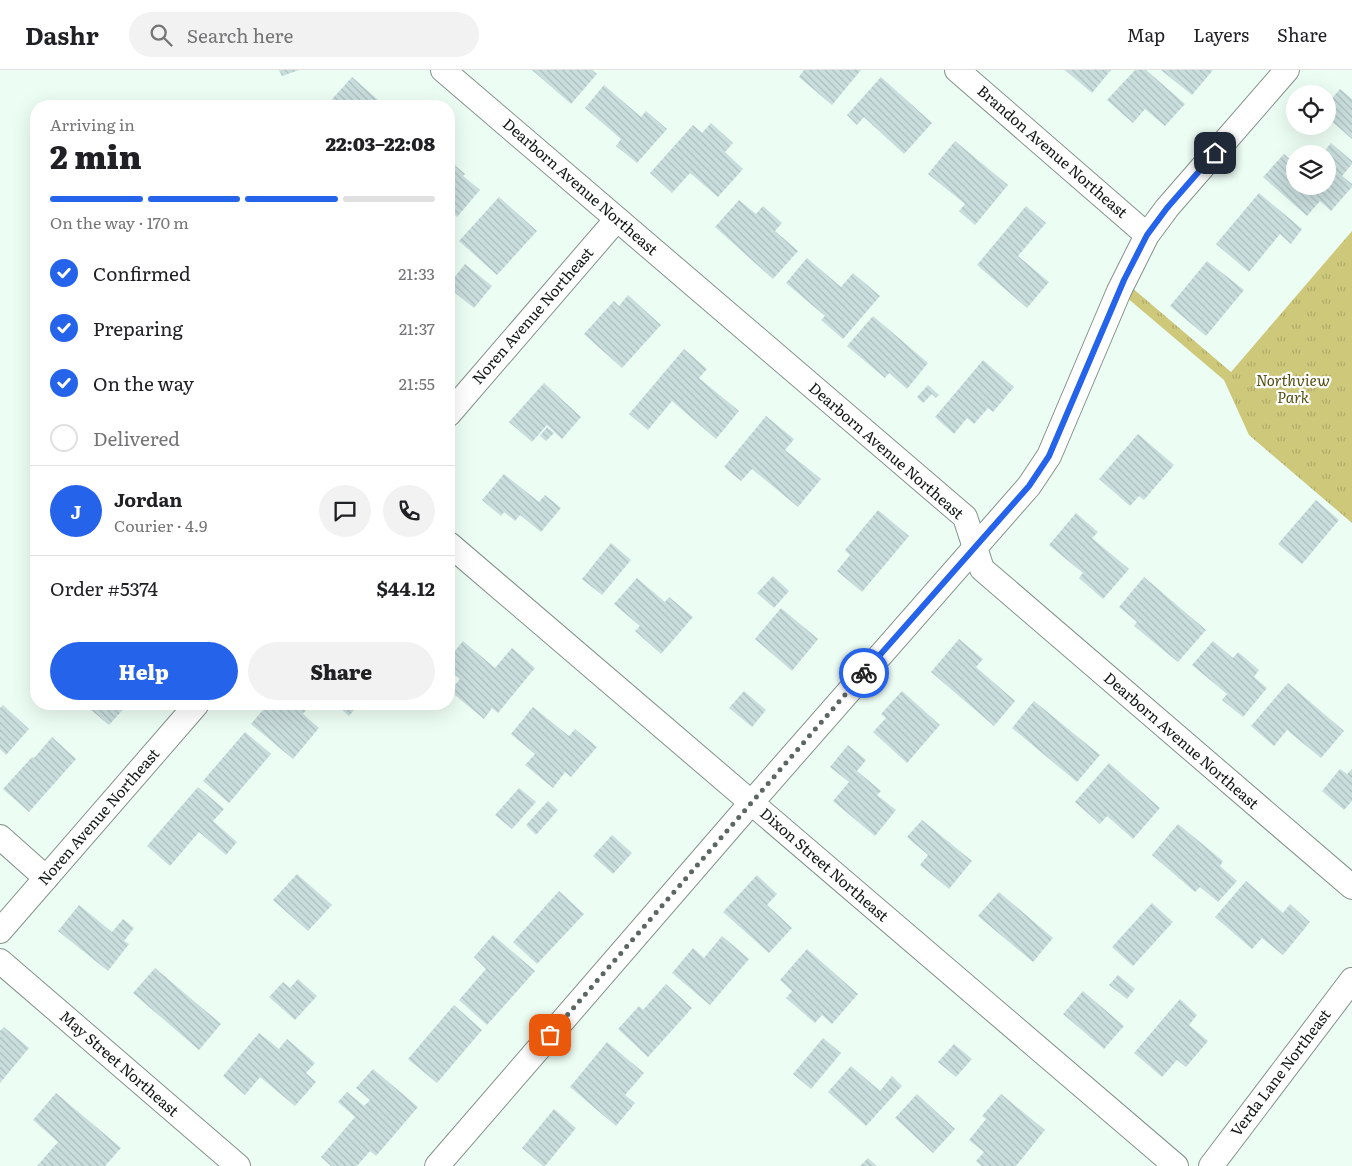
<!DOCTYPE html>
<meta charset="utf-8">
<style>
body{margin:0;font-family:Literata,serif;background:#f2f2f2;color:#202124;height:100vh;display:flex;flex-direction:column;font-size:19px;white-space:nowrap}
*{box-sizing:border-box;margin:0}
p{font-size:16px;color:#757577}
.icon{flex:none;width:28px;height:28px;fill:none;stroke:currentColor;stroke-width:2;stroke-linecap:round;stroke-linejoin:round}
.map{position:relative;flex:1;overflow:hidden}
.drawer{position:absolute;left:30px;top:30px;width:425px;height:610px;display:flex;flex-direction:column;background:#fff;border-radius:20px;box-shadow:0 5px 20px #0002}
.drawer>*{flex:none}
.tools{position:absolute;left:1286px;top:15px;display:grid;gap:10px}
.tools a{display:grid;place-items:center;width:50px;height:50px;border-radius:50%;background:#fff;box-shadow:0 5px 20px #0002;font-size:25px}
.pin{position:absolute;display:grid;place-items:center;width:42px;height:42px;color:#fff;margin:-21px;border-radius:10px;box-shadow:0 2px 8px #0006}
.courier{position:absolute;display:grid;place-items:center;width:50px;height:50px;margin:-25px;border:4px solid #2563eb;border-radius:50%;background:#fff;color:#222;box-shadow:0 1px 6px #0007}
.summary em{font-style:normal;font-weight:800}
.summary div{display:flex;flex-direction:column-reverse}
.summary{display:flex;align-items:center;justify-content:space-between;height:85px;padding:0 20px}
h1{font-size:32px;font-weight:800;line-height:38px}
.bar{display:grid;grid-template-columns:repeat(4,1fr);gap:8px 5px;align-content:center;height:60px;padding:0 20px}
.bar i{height:6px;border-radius:4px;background:#e0e0e0}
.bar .active{background:#2563eb}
.bar p{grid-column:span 4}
.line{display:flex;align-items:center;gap:12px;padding:0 20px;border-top:1px solid #e0e0e0}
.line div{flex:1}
.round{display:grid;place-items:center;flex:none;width:52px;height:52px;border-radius:26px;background:#f2f2f2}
ol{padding:0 20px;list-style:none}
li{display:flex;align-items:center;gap:15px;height:55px}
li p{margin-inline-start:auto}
li .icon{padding:5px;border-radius:50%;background:#2563eb;color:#fff;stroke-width:4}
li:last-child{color:#757577}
li i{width:28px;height:28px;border:2px solid #e0e0e0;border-radius:50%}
.cta{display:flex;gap:10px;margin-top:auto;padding:10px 20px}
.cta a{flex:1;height:58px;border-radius:30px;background:#2563eb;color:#fff;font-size:20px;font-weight:800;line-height:58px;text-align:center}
.cta a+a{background:#f2f2f2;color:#202124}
header{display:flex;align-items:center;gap:30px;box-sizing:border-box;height:70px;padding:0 25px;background:#fff;border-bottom:1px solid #e0e0e0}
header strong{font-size:24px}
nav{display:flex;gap:28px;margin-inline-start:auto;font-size:18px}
.search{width:350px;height:45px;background:#f2f2f2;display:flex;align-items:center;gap:12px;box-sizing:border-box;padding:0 18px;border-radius:28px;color:#757577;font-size:19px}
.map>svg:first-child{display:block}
</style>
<header>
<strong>Dashr</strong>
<div class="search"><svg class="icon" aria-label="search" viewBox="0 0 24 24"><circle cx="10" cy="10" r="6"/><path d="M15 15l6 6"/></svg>Search here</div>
<nav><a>Map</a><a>Layers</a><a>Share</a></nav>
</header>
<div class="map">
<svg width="1352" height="1096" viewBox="0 0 1352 1096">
<defs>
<pattern id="park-tufts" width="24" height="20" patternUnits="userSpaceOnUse" patternTransform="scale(1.25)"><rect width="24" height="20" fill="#cec87b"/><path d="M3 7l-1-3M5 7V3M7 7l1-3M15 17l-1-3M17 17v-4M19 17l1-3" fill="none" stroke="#b0ab69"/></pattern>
<pattern id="building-back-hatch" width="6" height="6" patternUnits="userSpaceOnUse" patternTransform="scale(1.25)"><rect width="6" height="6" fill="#cadede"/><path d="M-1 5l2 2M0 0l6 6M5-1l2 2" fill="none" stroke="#acbebe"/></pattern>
</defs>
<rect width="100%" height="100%" fill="#ecfdf4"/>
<path fill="url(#park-tufts)" d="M1352,161v292l-103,-88 -25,-55 -105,-89 5,-10 107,91z"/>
<g fill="url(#building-back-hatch)">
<path d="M279,0h20l-17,6z"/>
<path d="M532,0h60l5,4 -26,30z"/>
<path d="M804,0h57l-29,35 -33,-28z"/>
<path d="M1065,0h46l-19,23z"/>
<path d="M1135,0h11l39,34 -20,22 -20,-17 -12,14 -26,-23z"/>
<path d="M1161,0h52l-21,25z"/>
<path d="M352,7l33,29h-59z"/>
<path d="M881,7l51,46 -28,31 -40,-37 -7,8 -10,-10z"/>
<path d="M604,15l37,32 5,-6 21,18 -30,34 -21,-17 5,-7 -36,-31z"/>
<path d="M1340,19l12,10v40l-24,-21v-15z"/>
<path d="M711,53l22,20 -8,9 18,17 -25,28 -28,-24 -18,20 -22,-20 43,-48 9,8z"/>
<path d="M955,71l53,44 -33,40 -16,-14 6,-7 -37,-30z"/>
<path d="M1331,73l21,18v3l-10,12 10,8v3l-21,24 -11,-10 -13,15 -44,-39 21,-23 11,10v22h33v-32h-6z"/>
<path d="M449,90l16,14 -2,2 17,14 -23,27 -8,-8z"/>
<path d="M1259,123l43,36 -11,15 -11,-10 -31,38 -33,-28z"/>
<path d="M499,127l38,34 -40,44 -38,-34z"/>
<path d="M739,130l17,14 7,-8 19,17 -7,8 23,20 -25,28 -58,-52z"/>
<path d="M1026,136l20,17 -28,33 31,26 -22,26 -50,-43z"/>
<path d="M807,188l34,29 12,-14 27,23 -37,43 -22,-19 4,-4 -39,-33z"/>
<path d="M1207,191l37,29 -38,46 -36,-30z"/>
<path d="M465,194l27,22 -18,22 -25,-20v-4z"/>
<path d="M628,225l33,30 -39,43 -38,-34 30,-33 5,5z"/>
<path d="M873,246l55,47 -21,26 -18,-16 -4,5 -38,-32z"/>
<path d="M684,279l23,20 -8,9 40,33 -23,28 -44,-38 -24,29 -19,-16z"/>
<path d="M983,290l31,27 -21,25 -5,-4 -14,16 -7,-6 -13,16 -19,-17z"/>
<path d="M544,313l37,34 -19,22 -15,-14 -15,17 -23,-20z"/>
<path d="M928,315l11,10 -3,3 -4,-4 -9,9 -6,-6z"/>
<path d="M766,346l28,23 -9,11 36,29 -23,28 -46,-38 -11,12 -17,-14z"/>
<path d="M547,357l7,6 -8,8 -6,-5z"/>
<path d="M1138,364l36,31 -30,35 -5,-4 -9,10 -31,-27z"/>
<path d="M504,404l35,28 6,-7 16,13 -20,24 -21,-17 -5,6 -11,-9 -3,4 -19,-16z"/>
<path d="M1316,430l23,20 -37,44 -24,-20z"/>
<path d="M878,440l31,26 -47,56 -25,-21 13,-16 -5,-5z"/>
<path d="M1076,443l22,19 -6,6 37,31 -26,30 -24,-21 4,-5 -34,-28z"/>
<path d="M611,473l20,17 -29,35 -20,-16z"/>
<path d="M773,506l16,15 -15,17 -17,-15z"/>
<path d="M1144,507l62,53 -28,32 -44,-36 3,-4 -18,-15z"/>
<path d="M637,508l28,24 4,-5 24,20 -32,37 -26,-23 5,-5 -26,-22z"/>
<path d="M781,538l37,31 -26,32 -37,-32z"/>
<path d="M959,569l24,20 -7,8 39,34 -21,25 -63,-54z"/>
<path d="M463,571l32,27 17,-20 23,20 -37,45 -6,-5 -8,11 -34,-28 10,-12 -11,-9v-12z"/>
<path d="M1213,571l20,17 5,-6 21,18 -5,7 13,11 -24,29 -21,-17 5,-6 -35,-29z"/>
<path d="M1288,613l56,48 -23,27 -34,-28 -13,16 -23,-20z"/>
<path d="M744,621l22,19 -14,17 -23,-19z"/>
<path d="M902,621l38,34 -33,38 -34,-31 13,-14 -5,-4z"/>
<path d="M1034,631l66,54 -23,27 -65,-54z"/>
<path d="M84,634h44l-19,21z"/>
<path d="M268,634h43l-8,10 16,14 -26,31 -42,-35z"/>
<path d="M335,634h24l-10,12z"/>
<path d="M3,635l26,24 -23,26 -6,-6v-41z"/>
<path d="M533,637l36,29 6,-7 22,18 -26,30 -6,-5 -12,16 -28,-23 10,-11 -24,-20z"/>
<path d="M245,662l26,22 -42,49 -26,-22z"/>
<path d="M52,667l24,22 -47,53 -26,-23 29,-32 2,1z"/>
<path d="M848,675l18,15 -9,11 24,20 -4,4 19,15 -21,26 -42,-35 16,-19 -19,-15z"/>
<path d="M1109,693l51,45 -27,31 -26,-23 -7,8 -25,-22z"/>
<path d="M1340,699l7,5 5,-5v32l-8,9 -22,-19z"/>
<path d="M198,717l26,22 -11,12 24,21 -11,13 -27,-23 -29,34 -23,-20z"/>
<path d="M519,718l17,14 -24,27 -17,-14z"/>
<path d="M548,731l10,9 -22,25 -10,-10z"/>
<path d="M922,750l50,41 -23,28 -29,-24 8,-10 -21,-18z"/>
<path d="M1178,754l45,37 -3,5 17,15 -19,21 -18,-15 -5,5 -43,-37z"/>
<path d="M612,765l20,18 -19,21 -20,-18z"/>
<path d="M297,804l35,31 -24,26 -35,-31z"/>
<path d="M757,805l20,19 -10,11 25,23 -23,25 -46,-41z"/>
<path d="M1246,811l37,32 7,-9 20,18 -27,33 -21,-17 -10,11 -37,-32z"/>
<path d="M559,821l25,23 -47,50 -24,-22z"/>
<path d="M999,822l54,46 -20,24 -55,-46z"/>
<path d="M1152,833l21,19 -40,44 -21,-19z"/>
<path d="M79,835l33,27 11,-13 11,9 -10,13 5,3 -21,27 -50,-40z"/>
<path d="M493,865l42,36 -48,54 -28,-25 27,-31 -12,-12z"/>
<path d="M722,866l27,23 -39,46 -38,-32 21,-25 11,10z"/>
<path d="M807,879l51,45 -26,30 -10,-9 -7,8 -29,-25 6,-7 -12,-11z"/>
<path d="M155,898l66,56 -22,26 -66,-57z"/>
<path d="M1118,905l17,14 -8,10 -18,-14z"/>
<path d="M298,909l19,17 -22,24 -26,-23 14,-15 7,6z"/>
<path d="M666,914l26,24 -44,49 -30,-28 21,-23 4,4z"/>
<path d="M1083,921l41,35 -20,23 -41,-35z"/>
<path d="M1180,929l17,16 -8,10 19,16 -22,26 -9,-7 -15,17 -28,-24z"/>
<path d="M454,935l28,25 -45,53 -29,-24z"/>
<path d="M4,957l25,21 -29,35v-52z"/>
<path d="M259,963l20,16 8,-10 28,24 -9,10 10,9 -21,24 -35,-29 -15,18 -22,-19z"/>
<path d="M823,968l18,15 -30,36 -18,-15z"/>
<path d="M607,972l37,31 -19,22 10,8 -19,23 -46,-39z"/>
<path d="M954,974l18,15 -16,18 -18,-15z"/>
<path d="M851,996l29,25 12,-15 10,10 -36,40 -38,-34z"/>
<path d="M373,999l45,38 -42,49 -6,-5 -13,15h-26l-10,-9 34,-40 -17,-15 9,-10 17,14 6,-6 -14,-12z"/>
<path d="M56,1023l65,55 -16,18h-68l21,-24 -25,-22z"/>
<path d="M917,1024l38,35 -22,24 -38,-35z"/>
<path d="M1001,1024l44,36 -29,36h-34l-6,-5 8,-9 -15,-12 17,-21 -4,-3z"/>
<path d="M554,1039l22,19 -31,38h-2l-21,-18z"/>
<path d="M868,1088l9,8h-17z"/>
</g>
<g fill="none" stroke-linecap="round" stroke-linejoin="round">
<g stroke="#83938b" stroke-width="26">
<g id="minor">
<path d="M443,0l522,447 17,52 370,318"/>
<path d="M957,0l190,165"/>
<path d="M449,344l168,-195"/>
<path d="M449,474l727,622"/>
<path d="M0,767l46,41"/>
<path d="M0,861l197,-227"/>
<path d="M0,891l238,205"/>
<path d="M437,1096l314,-363 278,-317 20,-30 70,-165 28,-56 20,-27 120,-138"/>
<path d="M1211,1096l141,-186"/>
</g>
</g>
<use href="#minor" stroke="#fff" stroke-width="24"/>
</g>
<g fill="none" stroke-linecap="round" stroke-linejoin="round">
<path stroke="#5d6762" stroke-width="5" stroke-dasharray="0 9" d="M550,965l314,-362"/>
<path stroke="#2563eb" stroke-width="6" d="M864,603l165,-187 20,-30 75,-176 23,-45 20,-27 48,-55"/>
</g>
<g text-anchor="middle" stroke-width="4.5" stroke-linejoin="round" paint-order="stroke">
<g font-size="15" fill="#101613" stroke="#fff">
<text transform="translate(1052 82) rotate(41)" y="5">Brandon Avenue Northeast</text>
<text transform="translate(580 117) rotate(41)" y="5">Dearborn Avenue Northeast</text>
<text transform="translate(533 246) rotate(-49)" y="5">Noren Avenue Northeast</text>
<text transform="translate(886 381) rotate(41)" y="5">Dearborn Avenue Northeast</text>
<text transform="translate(1181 671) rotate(41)" y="5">Dearborn Avenue Northeast</text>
<text transform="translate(99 747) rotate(-49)" y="5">Noren Avenue Northeast</text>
<text transform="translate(824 795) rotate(41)" y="5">Dixon Street Northeast</text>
<text transform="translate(119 994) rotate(41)" y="5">May Street Northeast</text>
<text transform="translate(1281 1003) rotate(-53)" y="5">Verda Lane Northeast</text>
</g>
<g font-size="15" font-style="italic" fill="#544e11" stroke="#fff">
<text x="1293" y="316">Northview<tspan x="1293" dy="17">Park</tspan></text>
</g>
</g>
</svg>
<div class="tools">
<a><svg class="icon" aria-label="locate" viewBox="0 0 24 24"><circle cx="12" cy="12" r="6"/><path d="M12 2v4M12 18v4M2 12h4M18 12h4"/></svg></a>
<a><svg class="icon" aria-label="layers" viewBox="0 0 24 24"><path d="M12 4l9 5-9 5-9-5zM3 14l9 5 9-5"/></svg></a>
</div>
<div class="pin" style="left:550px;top:965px;background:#ea580c"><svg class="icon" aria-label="bag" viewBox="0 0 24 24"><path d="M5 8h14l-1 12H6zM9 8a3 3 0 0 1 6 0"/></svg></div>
<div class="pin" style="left:1215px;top:83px;background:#1f2937"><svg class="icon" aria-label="home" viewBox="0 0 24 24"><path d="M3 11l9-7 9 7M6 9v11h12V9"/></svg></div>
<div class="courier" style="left:864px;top:603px"><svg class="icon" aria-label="bike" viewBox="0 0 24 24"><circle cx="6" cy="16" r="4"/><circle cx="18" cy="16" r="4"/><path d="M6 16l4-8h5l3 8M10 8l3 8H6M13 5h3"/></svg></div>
<section class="drawer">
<div class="summary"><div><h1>2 min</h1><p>Arriving in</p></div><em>22:03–22:08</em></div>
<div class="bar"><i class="active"></i><i class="active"></i><i class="active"></i><i></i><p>On the way · 170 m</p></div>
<ol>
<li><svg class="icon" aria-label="check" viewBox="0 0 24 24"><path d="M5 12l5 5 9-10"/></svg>Confirmed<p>21:33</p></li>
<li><svg class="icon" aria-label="check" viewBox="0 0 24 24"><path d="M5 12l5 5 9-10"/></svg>Preparing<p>21:37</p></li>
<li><svg class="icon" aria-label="check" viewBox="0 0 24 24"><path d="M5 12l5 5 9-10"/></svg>On the way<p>21:55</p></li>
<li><i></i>Delivered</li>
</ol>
<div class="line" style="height:90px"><b class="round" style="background:#2563eb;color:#fff">J</b><div><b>Jordan</b><p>Courier · 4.9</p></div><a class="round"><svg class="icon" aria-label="chat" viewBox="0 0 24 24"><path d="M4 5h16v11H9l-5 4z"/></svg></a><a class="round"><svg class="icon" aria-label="phone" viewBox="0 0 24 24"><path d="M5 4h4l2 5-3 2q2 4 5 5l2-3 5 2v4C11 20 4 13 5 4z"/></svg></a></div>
<div class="line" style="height:65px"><div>Order #5374</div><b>$44.12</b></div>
<div class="cta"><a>Help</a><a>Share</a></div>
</section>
</div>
